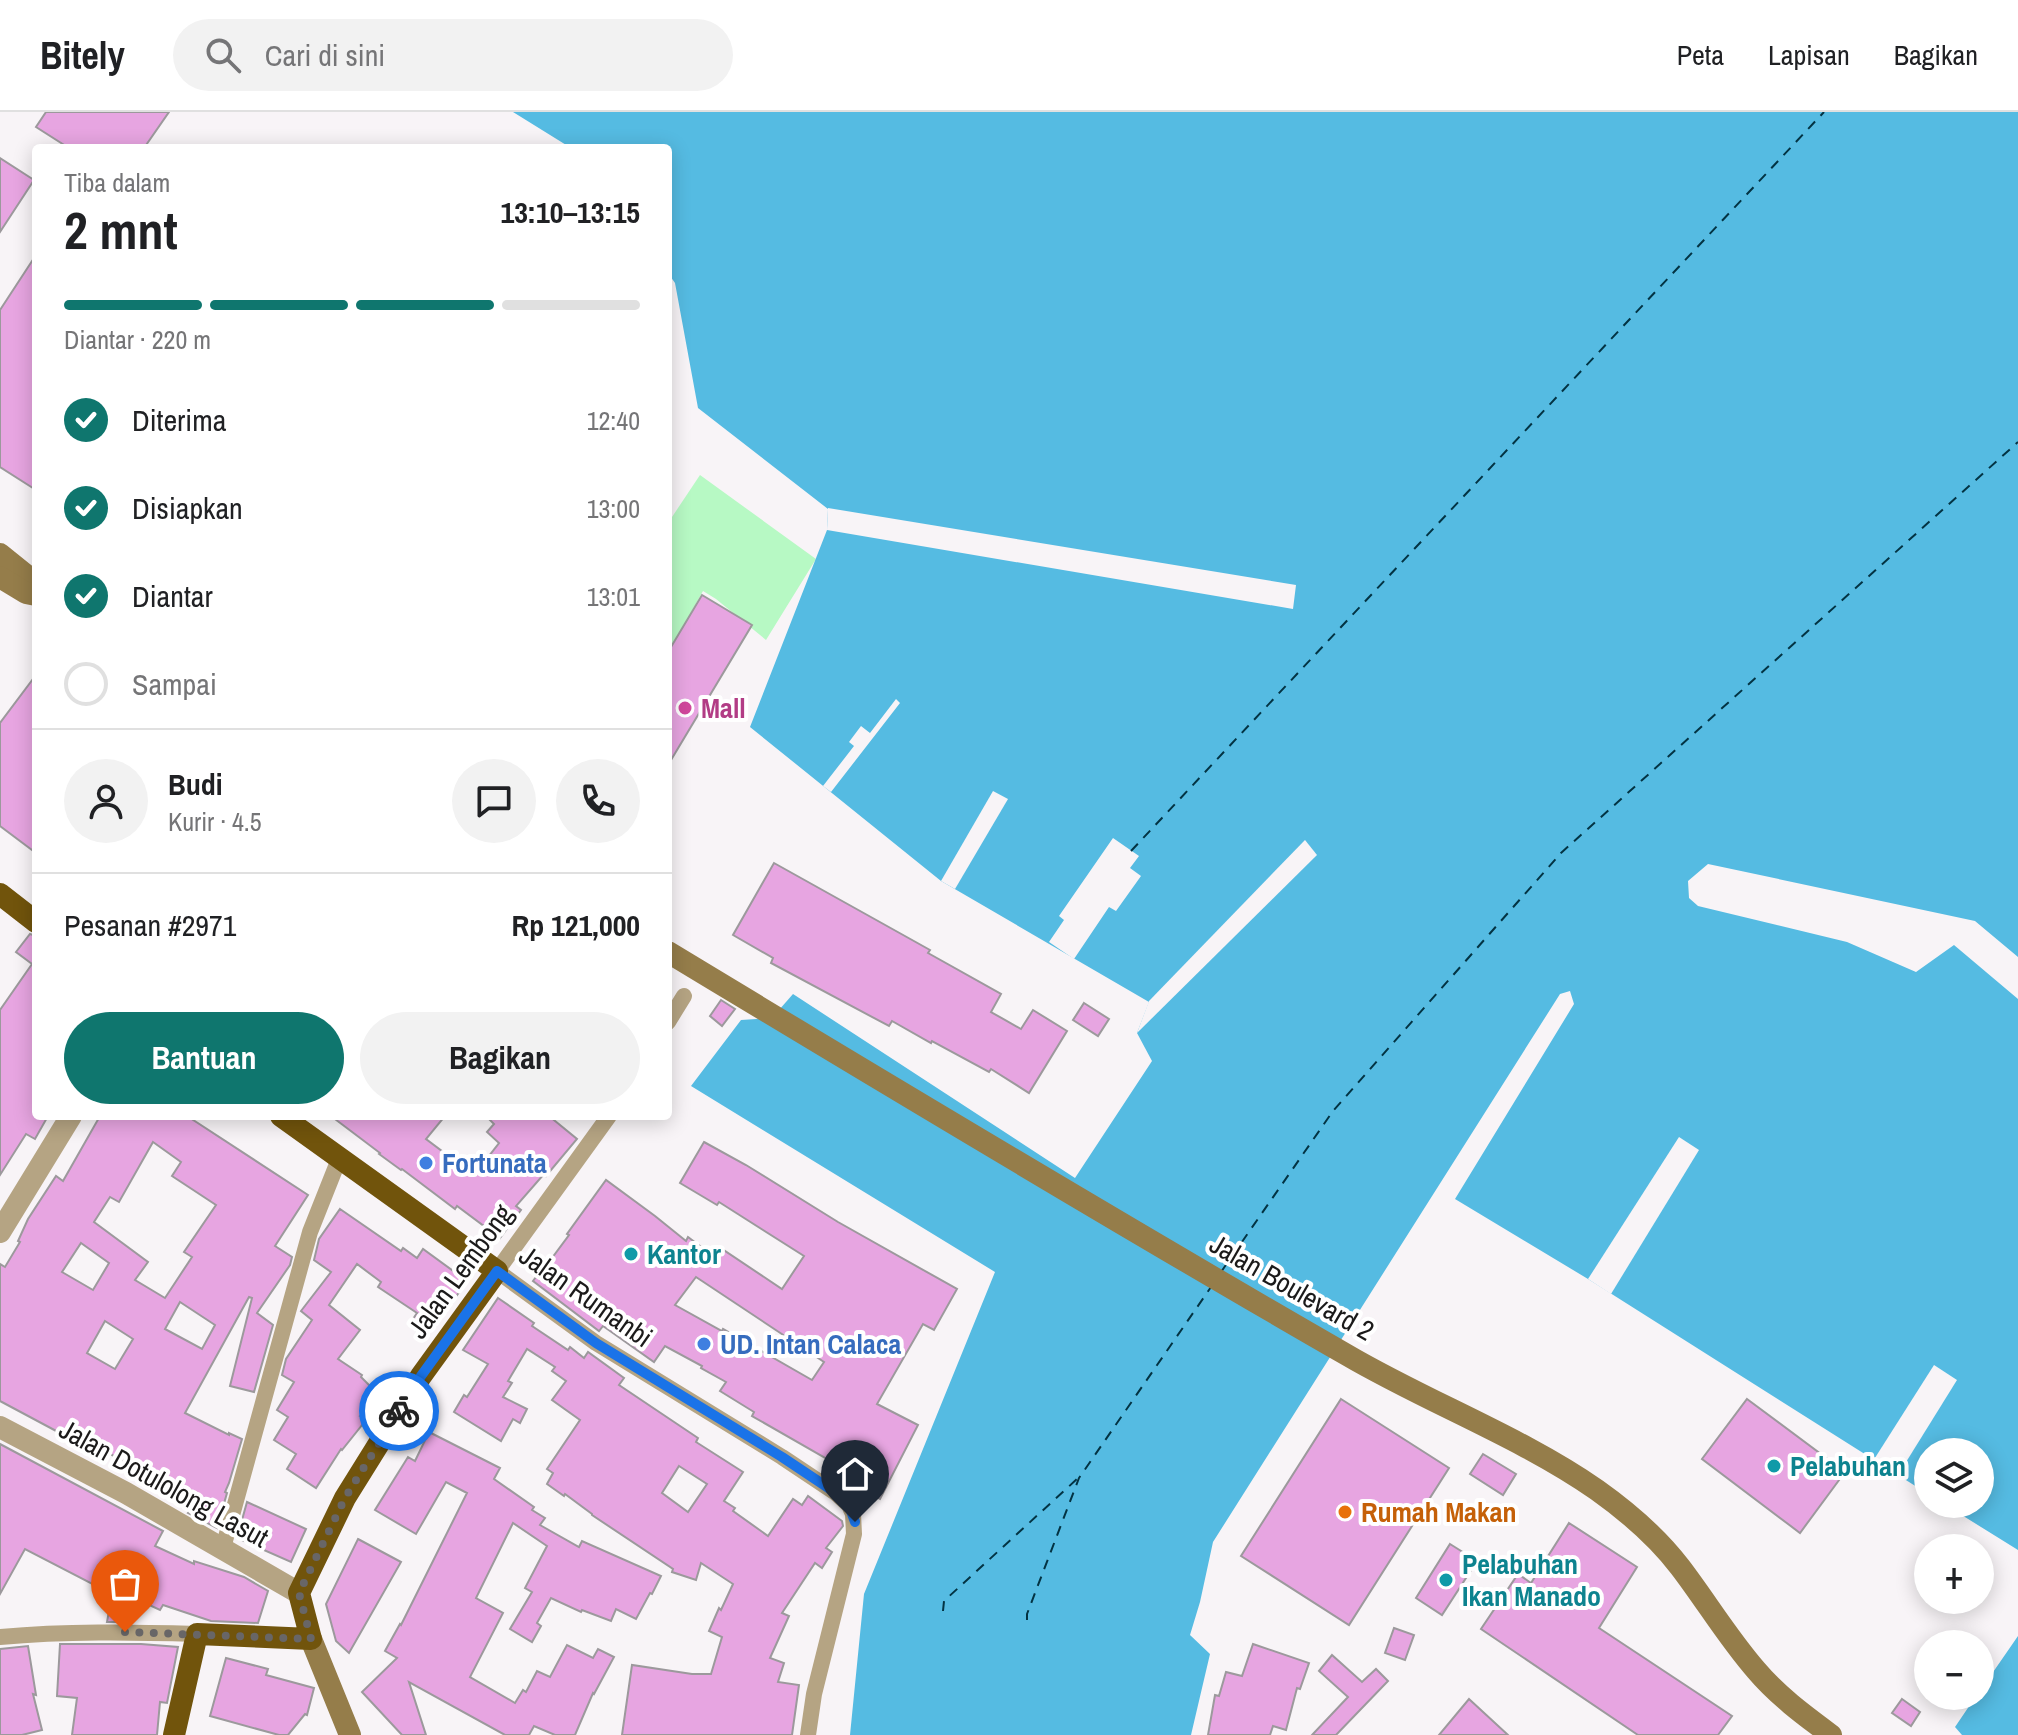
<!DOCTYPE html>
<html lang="id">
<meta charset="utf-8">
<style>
body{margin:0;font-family:"Archivo Narrow",sans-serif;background:#f2f2f2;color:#202124;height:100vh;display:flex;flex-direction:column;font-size:30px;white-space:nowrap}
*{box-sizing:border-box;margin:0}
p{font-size:26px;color:#757577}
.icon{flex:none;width:44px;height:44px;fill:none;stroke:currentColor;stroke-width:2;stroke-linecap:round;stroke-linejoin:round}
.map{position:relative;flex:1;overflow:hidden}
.sheet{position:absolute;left:32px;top:32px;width:640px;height:976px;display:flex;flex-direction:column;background:#fff;border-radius:8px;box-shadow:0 4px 20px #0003}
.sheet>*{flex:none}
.buttons{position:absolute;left:1914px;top:1326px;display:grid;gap:16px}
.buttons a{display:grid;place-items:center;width:80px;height:80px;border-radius:50%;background:#fff;box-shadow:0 4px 20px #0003;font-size:40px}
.pin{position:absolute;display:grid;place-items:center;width:68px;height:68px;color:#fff;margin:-82px -34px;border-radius:50% 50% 50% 0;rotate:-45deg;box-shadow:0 0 8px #0007}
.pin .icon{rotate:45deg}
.courier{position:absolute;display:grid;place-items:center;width:80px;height:80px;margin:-40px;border:6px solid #1a73e8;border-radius:50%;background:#fff;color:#222;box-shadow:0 2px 10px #0007}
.overview em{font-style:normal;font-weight:700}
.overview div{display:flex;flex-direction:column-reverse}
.overview{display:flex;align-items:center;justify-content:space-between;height:136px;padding:0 32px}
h1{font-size:52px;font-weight:700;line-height:60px}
.bar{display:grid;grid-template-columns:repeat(4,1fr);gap:12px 8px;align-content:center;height:96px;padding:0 32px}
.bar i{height:10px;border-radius:6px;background:#e0e0e0}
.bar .selected{background:#0f766e}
.bar p{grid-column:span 4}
.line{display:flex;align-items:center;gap:20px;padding:0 32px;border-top:2px solid #e0e0e0}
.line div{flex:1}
.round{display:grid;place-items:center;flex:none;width:84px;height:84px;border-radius:42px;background:#f2f2f2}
ol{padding:0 32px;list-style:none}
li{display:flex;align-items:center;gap:24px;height:88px}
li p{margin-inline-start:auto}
li .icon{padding:8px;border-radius:50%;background:#0f766e;color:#fff;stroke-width:4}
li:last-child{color:#757577}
li i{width:44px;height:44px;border:4px solid #e0e0e0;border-radius:50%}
.button{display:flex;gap:16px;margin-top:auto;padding:16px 32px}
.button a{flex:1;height:92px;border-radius:48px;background:#0f766e;color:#fff;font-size:32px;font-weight:700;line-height:92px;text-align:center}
.button a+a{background:#f2f2f2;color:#202124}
header{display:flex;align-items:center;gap:48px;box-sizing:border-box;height:112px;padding:0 40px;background:#fff;border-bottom:2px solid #e0e0e0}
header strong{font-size:38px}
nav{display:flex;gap:44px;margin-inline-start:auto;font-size:28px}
.search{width:560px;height:72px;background:#f2f2f2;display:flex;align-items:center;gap:20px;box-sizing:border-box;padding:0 28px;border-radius:44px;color:#757577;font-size:30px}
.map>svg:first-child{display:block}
</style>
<header>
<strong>Bitely</strong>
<div class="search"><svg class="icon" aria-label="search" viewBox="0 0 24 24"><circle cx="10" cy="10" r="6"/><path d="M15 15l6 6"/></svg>Cari di sini</div>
<nav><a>Peta</a><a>Lapisan</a><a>Bagikan</a></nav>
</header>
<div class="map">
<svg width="2018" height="1623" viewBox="0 0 2018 1623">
<rect width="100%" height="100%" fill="#f8f4f7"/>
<path fill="#b7f9c4" d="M700,363l116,84 -50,81 -50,-41 -13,-8 -35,63v-131z"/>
<g fill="#55bbe2">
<path d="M513,0h1505v845l-43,-36 -267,-57 -20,17 1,17 9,8 149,36 69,30 38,-27 64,54v551l-74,-46h36v-52h-52v42l-340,-215 -133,-80 119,-195 -4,-13 -10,3 -347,548 -13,60 -10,33 20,19 -19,81h-341l14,-141 131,-322 -304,-186 50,-66 31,-2 21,-24 282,184 77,-117 -15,-28 12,-31 -208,-121 -191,-154 77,-197 1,-21 -130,-101 -23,-125 -7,-10v-125h-97z"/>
<path d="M2018,1524v99h-56l-7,-8 21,-31h4v-5z"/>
</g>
<g fill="#f8f4f7">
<path d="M828,396l468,77 -3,24 -466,-79z"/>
<path d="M896,587l4,4 -69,89 -8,-6 31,-40 -5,-4 12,-16 9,7z"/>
<path d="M993,679l15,8 -53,90 -14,-8z"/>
<path d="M1113,726l26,18 -9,12 11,8 -25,35 -7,-4 -35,52 -25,-17 15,-22 -5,-4z"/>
<path d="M1305,728l12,15 -180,178 12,-32z"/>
<path d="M1679,1025l20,13 -88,144 -23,-15z"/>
<path d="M1934,1253l23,15 -59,95 -25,-14z"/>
</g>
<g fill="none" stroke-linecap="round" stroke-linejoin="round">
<g stroke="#033343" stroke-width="2" stroke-dasharray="10 8" stroke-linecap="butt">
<path d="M1131,739l693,-739"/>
<path d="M1221,1160l112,-161 228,-258 457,-411"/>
<path d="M943,1499l1,-10 133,-122"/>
<path d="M1027,1508v-6l52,-136 132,-191"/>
</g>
</g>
<g fill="#e7a5e1" stroke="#9c999c" stroke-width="2" fill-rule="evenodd">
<path d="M46,0h123l-25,36h-75l-33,-21z"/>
<path d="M0,46l34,22 -34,52z"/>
<path d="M36,143v235l-36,-23v-157z"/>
<path d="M702,483l50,30 -84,140v-113z"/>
<path d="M36,563v178l-36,-27v-103z"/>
<path d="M774,751l156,87 -2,3 73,41 -10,18 30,17 12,-19 34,21 -38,62 -38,-24 -2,3 -57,-31 -1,2 -39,-22 -3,5 -118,-63 2,-5 -40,-23z"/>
<path d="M30,822l6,2v180h12l-13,23 -9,-5 -26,41v-165l32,-46 -16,-12z"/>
<path d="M721,888l14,9 -13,17 -12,-10z"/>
<path d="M1084,891l25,16 -11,17 -25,-16z"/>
<path d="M100,1004h87l121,79 -33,51 17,11 -2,8 -33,48 16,12 -19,67 -24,-6 22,-88 -3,-1 -64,116 44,22v-2l13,6 -13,44 -4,9 2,1 -10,35 -29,-15 4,-5 -41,-21 2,-4 -27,-17 2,-3 -30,-15 -25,-8 -73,-39v-137l5,3 15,-25 -2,-1 10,-22 28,-43 7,5zM153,1030l28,20 -9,14 44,29 -32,47 8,5 -27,41 -30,-18 13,-18 -54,-40 16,-25 9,5zM81,1131l28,20 -16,27 -31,-18zM180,1190l35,23 -13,24 -37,-20zM105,1209l28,18 -18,30 -28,-16z"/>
<path d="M331,1004h114l-19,23 48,36 25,-32 -12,-11 7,-8 -8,-8h63l28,23 -31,37 -2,-2 -28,32 5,4 -21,28 -43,-32 -2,3 -53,-40 -1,1 -22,-16 1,-1z"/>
<path d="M704,1030l42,23 92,57 119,67 -23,41 -11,-6 -46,80 41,21 -38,74 -24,-12 4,-9 -108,-62 2,-4 -34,-21 6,-9 -25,-14 1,-2 -37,-20 -11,16 -51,-36 -4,5 -66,-50 12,-16 1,1 23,-31 -2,-1 39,-54 49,36 31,25 2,-4 28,21 6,-9 60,40 22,-33 -85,-54 -2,3 -37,-22zM696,1165l128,85 -12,18 -89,-51 -1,2 -47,-26z"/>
<path d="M340,1097l61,42 2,-3 14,10 6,-9 44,32 -31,44 -4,-2 -9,13 -14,-11 8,-12 -39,-26 3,-5 -24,-18 -28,41 31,25 -22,29 24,16 -1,2 19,19 -20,20 6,4 -24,30 -1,-1 -25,39 -29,-19 9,-15 -22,-14 14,-23 -11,-7 17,-28 -12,-7 4,-16 26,-39 -11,-9 30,-39 -17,-12 5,-21z"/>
<path d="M498,1186l36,25 -2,3 36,24 2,-3 14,11 4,-6 36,26 -5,7 79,53 -2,4 47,30 -19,29 11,7 -2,3 35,25 25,-37 9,6 6,-9 34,25 1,5 -17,22 6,4 -10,16 -7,-5 -33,50 7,3 -19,42 14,5 -6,19 21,3 -7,50h-170l10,-70 60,9h19l11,-37 -13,-6 10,-23 2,2 12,-26 -32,-21 -5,17 -24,-8 1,-3 -81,-54v-1l-27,-20 -1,2 -17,-12 6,-11 -6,-4 33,-49 -28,-20 14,-19 -14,-10 3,-4 -28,-18 -19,32 4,2 -9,14 24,12 -7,14 -7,-4 -12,22 -47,-29 10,-17 3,2 21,-33 -25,-14zM679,1354l28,18 -19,28 -26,-19z"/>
<path d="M1341,1287l108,69 -100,157 -108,-69z"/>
<path d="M1747,1287l98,73 -45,61 -98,-74z"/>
<path d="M429,1320l71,36 -6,11 40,28 -2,3 13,8 -5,7 39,22 3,-6 79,35 -9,18 -2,-1 -14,26 -20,-10 -5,12 -29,-11 -1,2 -30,-14 -14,25 4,3 -9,16 -22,-13 22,-37 -7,-4 22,-42 -34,-23 -37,75 27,15 -33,64 45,26 8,-13 3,2 11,-21 13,6 17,-32 26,13 5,-9 16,8 -20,37 -1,-1 -18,42h-20l-21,-9 -5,9h-24l-96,-53 17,53h-24l-40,-43 35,-34 -12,-7 15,-27 1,1 66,-132 -21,-11 -30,52 -41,-24 33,-53 7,4z"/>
<path d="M0,1332l163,87 -8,15 39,18v-3l50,16 24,14 -10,32 -47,-2 -48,-16 -3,5 -28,-13 -4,25h-21l5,-28 -87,-45 -25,45z"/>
<path d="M1483,1342l33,20 -13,21 -33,-21z"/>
<path d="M247,1390l59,27 -15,33 -54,-24z"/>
<path d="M1569,1411l68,44 -38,61 133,88 -14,19h-80l-157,-106 37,-55 13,9z"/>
<path d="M358,1427l43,23 -52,91 -13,-12 -10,-37z"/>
<path d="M1450,1432l27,17 -35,54 -26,-17z"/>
<path d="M1394,1516l20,7 -9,25 -20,-7z"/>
<path d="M60,1532h81l37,3 -11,56 -7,-1 -3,33h-85l5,-37 -20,-2z"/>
<path d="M1253,1532l56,19 -9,26 -3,-1 -11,42 -13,-4 -3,9h-62l7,-40 4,1 7,-24 16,4z"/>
<path d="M28,1534l8,49 -3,-1 9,36 -20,5h-22v-86z"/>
<path d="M1332,1543l30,27 14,-13 12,12 -52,54h-24l36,-38 -29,-26z"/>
<path d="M226,1546l42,11 -2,6 48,13 -7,27 -2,-1 -17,21h-9l-69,-19z"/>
<path d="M1469,1587l39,36h-69z"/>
<path d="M1902,1587l18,13 -9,14 -19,-13z"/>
</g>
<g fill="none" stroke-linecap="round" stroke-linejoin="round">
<g stroke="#b5a483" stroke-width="16">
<path d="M668,910l16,-26"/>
<path d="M609,1004l-112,155 99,72 186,114 54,36 13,12 4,9 1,20 -40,160 -6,41"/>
<path d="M223,1436l87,-316 29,-73"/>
<path d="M0,1525c66,-6 131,-5 197,-3"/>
</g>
<g stroke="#b5a483" stroke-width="22">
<path d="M0,1120l71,-116"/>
<path d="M0,1315l126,66 173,100"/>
</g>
<g stroke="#957d4a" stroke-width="22">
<path d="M0,442l36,29"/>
<path d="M0,465l26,16 10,2"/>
<path d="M668,840c225,136 451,272 679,403 80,47 174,82 250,135 31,22 60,47 83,77 26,34 48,71 76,103 22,26 48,45 75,65"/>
<path d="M311,1527l39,96"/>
</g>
<g stroke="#71540c" stroke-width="22">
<path d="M0,782l36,28"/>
<path d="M174,1623l23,-101 114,5 -12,-46 46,-95 76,-122 76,-105 -216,-155"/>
</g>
</g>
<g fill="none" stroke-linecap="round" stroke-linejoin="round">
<path stroke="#686667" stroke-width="8" stroke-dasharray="0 14.4" d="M125,1520l186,7 -12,-46 46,-95 54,-87"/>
<path stroke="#1a73e8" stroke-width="10" d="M399,1299l22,-35 76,-105 99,72 186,114 54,36 13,12 6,17"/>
</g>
<circle fill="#d1479c" stroke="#fff" stroke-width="3" cx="685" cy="596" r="8"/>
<g fill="#3f7fe0" stroke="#fff" stroke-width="3">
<circle cx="426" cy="1051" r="8"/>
<circle cx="704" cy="1232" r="8"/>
</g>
<g fill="#0f9aa8" stroke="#fff" stroke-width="3">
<circle cx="631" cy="1142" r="8"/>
<circle cx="1774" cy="1354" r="8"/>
<circle cx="1446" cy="1468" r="8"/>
</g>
<circle fill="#e8710a" stroke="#fff" stroke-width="3" cx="1345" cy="1400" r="8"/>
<g text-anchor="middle" stroke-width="8" stroke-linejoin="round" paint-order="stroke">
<g font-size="28" font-weight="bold" fill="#b23c85" stroke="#fff" text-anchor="start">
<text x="701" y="606">Mall</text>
</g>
<g font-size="28" font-weight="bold" fill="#366cbe" stroke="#fff" text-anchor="start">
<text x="442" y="1061">Fortunata</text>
<text x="720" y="1242">UD. Intan Calaca</text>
</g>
<g font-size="28" font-weight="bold" fill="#0d838f" stroke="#fff" text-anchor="start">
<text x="647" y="1152">Kantor</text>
<text x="1790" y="1364">Pelabuhan</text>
<text x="1462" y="1462">Pelabuhan<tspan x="1462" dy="32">Ikan Manado</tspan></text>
</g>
<g font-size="28" fill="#1b1a1a" stroke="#fff">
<text transform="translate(460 1159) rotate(-54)" y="10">Jalan Lembong</text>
<text transform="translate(1292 1175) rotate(30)" y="10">Jalan Boulevard 2</text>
<text transform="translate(586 1184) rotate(35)" y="10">Jalan Rumanbi</text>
<text transform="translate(164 1371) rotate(29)" y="10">Jalan Dotulolong Lasut</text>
</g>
<g font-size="28" font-weight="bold" fill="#c56008" stroke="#fff" text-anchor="start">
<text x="1361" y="1410">Rumah Makan</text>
</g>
</g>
</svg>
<div class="buttons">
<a><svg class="icon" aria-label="layers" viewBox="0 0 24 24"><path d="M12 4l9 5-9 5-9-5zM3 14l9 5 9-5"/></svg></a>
<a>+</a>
<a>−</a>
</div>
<div class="pin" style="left:125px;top:1520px;background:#ea580c"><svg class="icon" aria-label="bag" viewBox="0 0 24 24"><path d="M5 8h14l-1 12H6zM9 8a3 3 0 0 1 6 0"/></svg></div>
<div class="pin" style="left:855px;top:1410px;background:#1f2937"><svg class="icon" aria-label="home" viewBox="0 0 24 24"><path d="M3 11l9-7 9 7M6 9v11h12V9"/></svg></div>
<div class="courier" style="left:399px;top:1299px"><svg class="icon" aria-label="bike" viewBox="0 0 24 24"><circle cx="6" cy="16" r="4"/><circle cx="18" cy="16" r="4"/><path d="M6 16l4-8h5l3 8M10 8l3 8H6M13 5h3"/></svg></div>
<section class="sheet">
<div class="overview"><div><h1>2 mnt</h1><p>Tiba dalam</p></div><em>13:10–13:15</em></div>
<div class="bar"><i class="selected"></i><i class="selected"></i><i class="selected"></i><i></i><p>Diantar · 220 m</p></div>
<ol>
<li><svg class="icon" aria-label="check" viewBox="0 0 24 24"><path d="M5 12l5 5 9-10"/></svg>Diterima<p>12:40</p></li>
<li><svg class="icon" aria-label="check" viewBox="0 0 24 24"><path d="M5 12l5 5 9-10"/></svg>Disiapkan<p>13:00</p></li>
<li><svg class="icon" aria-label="check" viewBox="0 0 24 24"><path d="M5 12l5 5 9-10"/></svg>Diantar<p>13:01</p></li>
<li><i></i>Sampai</li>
</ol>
<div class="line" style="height:144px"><a class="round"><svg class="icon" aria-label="person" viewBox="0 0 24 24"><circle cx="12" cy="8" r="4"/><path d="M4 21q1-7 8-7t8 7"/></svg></a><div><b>Budi</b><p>Kurir · 4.5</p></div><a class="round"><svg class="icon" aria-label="chat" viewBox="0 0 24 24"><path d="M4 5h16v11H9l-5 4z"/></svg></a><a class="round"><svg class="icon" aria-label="phone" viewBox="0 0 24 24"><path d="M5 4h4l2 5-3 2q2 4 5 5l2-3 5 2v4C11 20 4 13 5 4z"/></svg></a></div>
<div class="line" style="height:104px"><div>Pesanan #2971</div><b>Rp 121,000</b></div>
<div class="button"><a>Bantuan</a><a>Bagikan</a></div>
</section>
</div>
